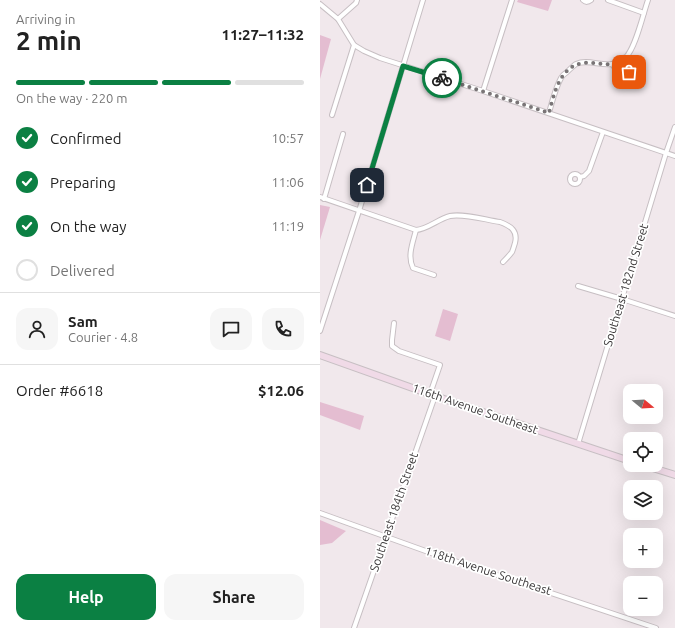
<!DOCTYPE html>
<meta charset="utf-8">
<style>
body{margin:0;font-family:Ubuntu,sans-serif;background:#f6f6f6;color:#222;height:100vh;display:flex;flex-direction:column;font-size:15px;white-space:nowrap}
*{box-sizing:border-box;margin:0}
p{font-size:13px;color:#767676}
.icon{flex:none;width:22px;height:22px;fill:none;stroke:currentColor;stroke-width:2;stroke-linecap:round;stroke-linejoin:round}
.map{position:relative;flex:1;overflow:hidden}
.drawer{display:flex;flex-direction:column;background:#fff;width:320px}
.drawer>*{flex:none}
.needle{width:26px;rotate:108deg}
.fabs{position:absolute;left:303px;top:384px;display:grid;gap:8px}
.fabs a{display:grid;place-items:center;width:40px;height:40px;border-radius:8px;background:#fff;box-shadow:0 4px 16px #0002;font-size:20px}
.pin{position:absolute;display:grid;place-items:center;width:34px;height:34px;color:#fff;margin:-17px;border-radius:8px;box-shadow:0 2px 6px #0006}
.courier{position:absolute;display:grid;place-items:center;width:40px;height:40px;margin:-20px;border:3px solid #0b8043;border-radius:50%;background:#fff;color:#222;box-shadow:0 1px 5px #0007}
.summary em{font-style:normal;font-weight:700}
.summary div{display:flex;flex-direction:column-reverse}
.summary{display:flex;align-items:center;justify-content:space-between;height:68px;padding:0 16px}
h1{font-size:26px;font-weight:700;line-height:30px}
.bar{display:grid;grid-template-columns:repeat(4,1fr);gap:6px 4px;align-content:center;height:48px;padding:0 16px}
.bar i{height:5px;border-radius:3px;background:#e0e0e0}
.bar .active{background:#0b8043}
.bar p{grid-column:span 4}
.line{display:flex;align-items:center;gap:10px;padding:0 16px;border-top:1px solid #e0e0e0}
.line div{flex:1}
.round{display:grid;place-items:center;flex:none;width:42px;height:42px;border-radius:12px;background:#f6f6f6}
ol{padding:0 16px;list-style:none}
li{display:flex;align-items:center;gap:12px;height:44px}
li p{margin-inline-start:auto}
li .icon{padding:4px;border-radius:50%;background:#0b8043;color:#fff;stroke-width:4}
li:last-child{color:#767676}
li i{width:22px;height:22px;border:2px solid #e0e0e0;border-radius:50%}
.button{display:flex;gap:8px;margin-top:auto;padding:8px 16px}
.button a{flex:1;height:46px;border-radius:12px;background:#0b8043;color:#fff;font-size:16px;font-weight:700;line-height:46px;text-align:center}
.button a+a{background:#f6f6f6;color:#222}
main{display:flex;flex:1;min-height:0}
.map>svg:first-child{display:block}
</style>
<main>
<section class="drawer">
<div class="summary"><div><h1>2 min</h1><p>Arriving in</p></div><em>11:27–11:32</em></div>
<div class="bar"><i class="active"></i><i class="active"></i><i class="active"></i><i></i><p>On the way · 220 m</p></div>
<ol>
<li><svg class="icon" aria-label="check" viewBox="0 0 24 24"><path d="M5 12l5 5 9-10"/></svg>Confirmed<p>10:57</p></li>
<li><svg class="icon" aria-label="check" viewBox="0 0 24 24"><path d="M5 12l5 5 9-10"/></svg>Preparing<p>11:06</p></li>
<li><svg class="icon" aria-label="check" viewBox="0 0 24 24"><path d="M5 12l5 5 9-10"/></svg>On the way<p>11:19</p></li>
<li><i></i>Delivered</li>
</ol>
<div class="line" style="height:72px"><a class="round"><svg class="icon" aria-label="person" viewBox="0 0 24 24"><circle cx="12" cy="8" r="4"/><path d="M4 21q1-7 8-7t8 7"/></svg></a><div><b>Sam</b><p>Courier · 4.8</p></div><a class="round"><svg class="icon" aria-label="chat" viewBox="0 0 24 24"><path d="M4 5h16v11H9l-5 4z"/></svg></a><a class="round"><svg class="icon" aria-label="phone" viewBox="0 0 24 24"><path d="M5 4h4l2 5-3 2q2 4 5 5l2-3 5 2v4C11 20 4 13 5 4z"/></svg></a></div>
<div class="line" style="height:52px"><div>Order #6618</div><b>$12.06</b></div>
<div class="button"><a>Help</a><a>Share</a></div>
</section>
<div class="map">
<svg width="355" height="628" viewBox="0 0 355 628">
<rect width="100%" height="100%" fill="#f1e8ec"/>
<g fill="#e4bdd1">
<path d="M198,0h34l-4,11 -31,-9z"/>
<path d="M0,35l11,4 -11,40z"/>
<path d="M0,205l10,2 -10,33z"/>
<path d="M123,309l15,5 -8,27 -15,-5z"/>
<path d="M0,402l44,14 -4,14 -40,-15z"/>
<path d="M0,520l26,11 -14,12 -12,2z"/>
</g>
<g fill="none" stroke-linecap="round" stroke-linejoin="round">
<g stroke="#c7bfc3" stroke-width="6">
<g id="street">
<path d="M263,0c3,3 5,2 8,0"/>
<path d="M288,0l36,13"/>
<path d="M0,4l18,15 16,26 10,6 16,7 103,33 192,65"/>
<path d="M18,19l18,-16 1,-3"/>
<path d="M292,64l8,11 7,1 2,-1v-5l-6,-12"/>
<path d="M163,91l29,-91"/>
<path d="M229,113c3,-11 6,-24 12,-35 1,-2 3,-4 6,-6 3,-3 6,-6 9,-8 16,-7 33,9 50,-7 10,-10 17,-43 22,-57"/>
<path d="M12,115l22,-70"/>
<circle cx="255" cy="179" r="5"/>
<path d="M260,177l4,-1 5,-5 14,-39"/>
<path d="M0,197l96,33c12,-1 22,-11 34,-14 13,-3 36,4 50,6 11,4 18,9 15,21 -1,3 -2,7 -3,9 -3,4 -6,7 -9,10"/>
<path d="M4,199l19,-65"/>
<path d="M96,230c-3,12 -9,26 -3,38l21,7"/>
<path d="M258,286l44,13 53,17"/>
<path d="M74,323l-2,17v6l7,5 41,14 -10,29"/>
<path d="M0,331l39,-120 64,-211"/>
<path d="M258,444l88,-291 9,-26"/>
<path d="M0,513l114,41 222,74"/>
<path d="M34,628l81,-232"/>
</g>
</g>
<g stroke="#c7bfc3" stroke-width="8">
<g id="secondary">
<path d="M0,355l115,41 195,65"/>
<path d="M323,465l32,10"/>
</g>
</g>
<use href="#street" stroke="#fff" stroke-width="4"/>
<use href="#secondary" stroke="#f0dae7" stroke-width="6"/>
</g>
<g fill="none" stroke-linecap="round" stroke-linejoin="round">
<path stroke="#7a7577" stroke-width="4" stroke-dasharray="0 7.2" d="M122,78l107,35c5,-19 11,-48 35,-50 9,-1 19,2 28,1l8,10 7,2 2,-2v-2"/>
<path stroke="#0b8043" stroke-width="5" d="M47,185l36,-119 39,12"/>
</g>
<g text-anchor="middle" stroke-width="3.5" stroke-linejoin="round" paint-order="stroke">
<g font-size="12" fill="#3a3738" stroke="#fff">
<text transform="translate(306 285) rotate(-73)" y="4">Southeast 182nd Street</text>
<text transform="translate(155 409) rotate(19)" y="4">116th Avenue Southeast</text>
<text transform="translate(74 512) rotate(-71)" y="4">Southeast 184th Street</text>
<text transform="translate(168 571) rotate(18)" y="4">118th Avenue Southeast</text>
</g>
</g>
</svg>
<div class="fabs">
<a><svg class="needle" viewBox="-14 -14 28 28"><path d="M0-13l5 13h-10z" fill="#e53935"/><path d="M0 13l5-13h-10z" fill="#767676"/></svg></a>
<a><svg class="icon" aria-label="locate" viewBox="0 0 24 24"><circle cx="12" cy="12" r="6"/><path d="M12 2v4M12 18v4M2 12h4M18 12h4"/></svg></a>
<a><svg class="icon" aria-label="layers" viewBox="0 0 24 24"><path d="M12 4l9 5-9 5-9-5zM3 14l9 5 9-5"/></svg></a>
<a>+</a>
<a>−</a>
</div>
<div class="pin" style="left:309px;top:72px;background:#ea580c"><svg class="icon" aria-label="bag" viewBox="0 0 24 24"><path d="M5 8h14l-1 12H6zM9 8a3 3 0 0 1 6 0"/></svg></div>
<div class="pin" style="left:47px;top:185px;background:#1f2937"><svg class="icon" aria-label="home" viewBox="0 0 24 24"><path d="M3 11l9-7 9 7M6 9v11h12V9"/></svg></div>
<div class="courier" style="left:122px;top:78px"><svg class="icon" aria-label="bike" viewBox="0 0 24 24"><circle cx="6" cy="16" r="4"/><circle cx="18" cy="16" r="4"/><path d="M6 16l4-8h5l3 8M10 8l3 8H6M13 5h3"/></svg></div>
</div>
</main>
